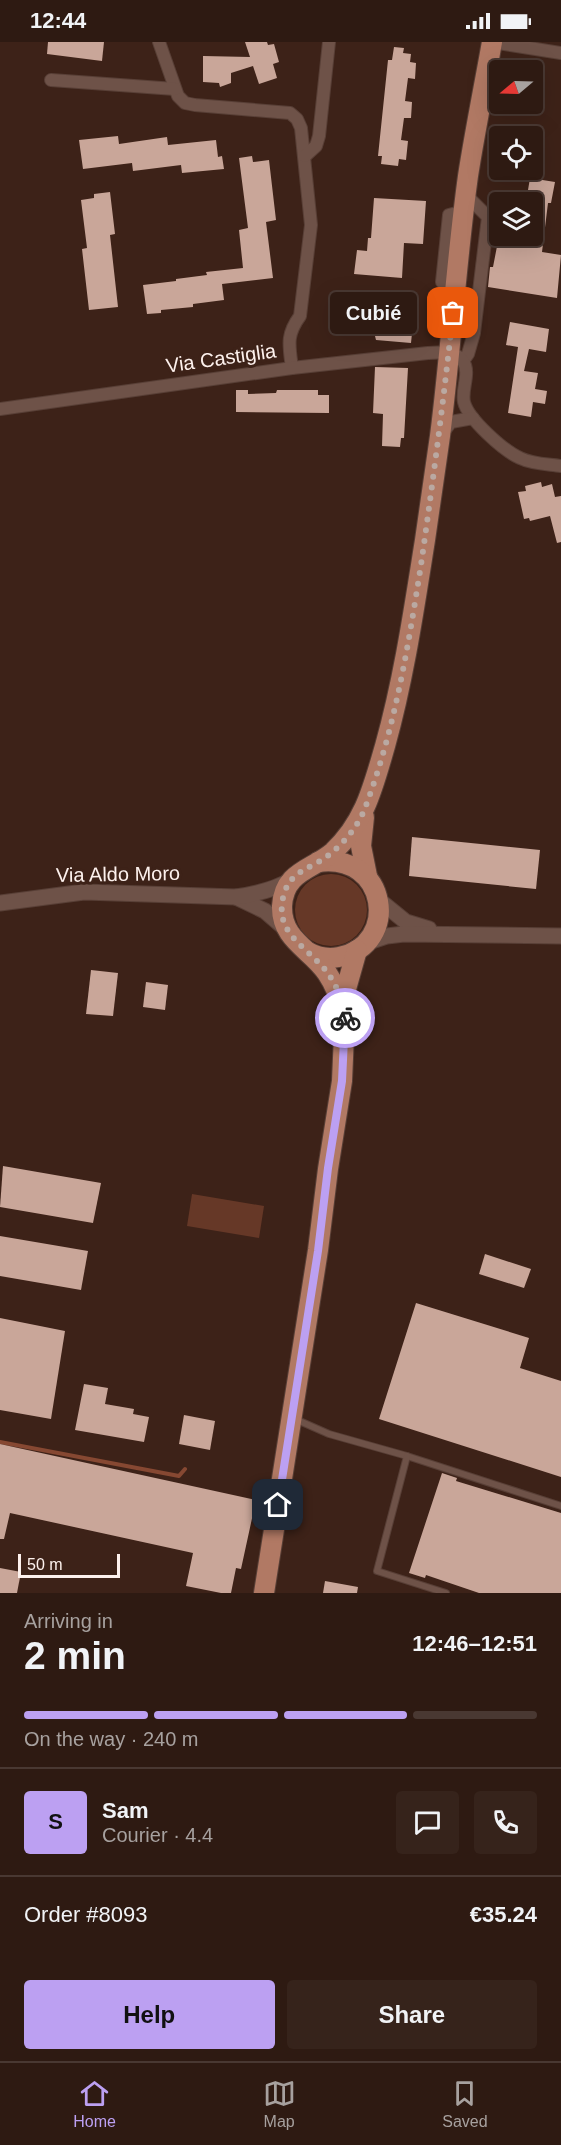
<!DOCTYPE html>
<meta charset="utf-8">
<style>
body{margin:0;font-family:Arial,sans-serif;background:#36231b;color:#f1f3f6;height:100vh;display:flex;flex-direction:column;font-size:22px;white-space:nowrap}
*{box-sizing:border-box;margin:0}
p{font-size:20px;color:#a7a19f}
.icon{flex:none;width:33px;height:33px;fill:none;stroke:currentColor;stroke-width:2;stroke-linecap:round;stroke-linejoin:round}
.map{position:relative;height:1551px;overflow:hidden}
.sheet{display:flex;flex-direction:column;background:#2e1a12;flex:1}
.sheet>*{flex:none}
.needle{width:39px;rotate:251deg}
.tools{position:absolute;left:489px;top:18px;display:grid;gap:12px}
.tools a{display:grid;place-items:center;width:54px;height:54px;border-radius:6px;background:#2e1a12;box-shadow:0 6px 24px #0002,0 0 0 2px #493832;font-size:30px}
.scale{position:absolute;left:18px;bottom:15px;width:102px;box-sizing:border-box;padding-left:6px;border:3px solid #fdf1ed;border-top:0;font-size:16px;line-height:21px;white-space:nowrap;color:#fdf1ed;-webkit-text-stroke:4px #3d2218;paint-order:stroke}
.pin{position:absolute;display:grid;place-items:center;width:51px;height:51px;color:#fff;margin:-26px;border-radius:12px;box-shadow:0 3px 9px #0006}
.courier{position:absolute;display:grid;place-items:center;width:60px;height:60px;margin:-30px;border:4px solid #bca0f2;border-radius:50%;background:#fff;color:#222;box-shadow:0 2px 8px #0007}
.bubble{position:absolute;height:42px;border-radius:6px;background:#2e1a12;box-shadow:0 6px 24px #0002,0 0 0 2px #493832;font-size:20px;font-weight:800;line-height:42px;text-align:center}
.headline em{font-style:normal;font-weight:800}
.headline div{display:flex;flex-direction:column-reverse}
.headline{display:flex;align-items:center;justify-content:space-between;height:102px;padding:0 24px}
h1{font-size:39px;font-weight:800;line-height:45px}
.bar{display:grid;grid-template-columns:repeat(4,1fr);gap:9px 6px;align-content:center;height:72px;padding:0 24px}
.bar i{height:8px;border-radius:4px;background:#493832}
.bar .on{background:#bca0f2}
.bar p{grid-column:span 4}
.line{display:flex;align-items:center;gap:15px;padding:0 24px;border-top:2px solid #493832}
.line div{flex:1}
.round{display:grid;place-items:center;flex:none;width:63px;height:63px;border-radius:6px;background:#36231b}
.action{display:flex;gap:12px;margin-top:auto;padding:12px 24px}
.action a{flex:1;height:69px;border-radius:6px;background:#bca0f2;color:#111;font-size:24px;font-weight:800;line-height:69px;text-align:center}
.action a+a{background:#36231b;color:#f1f3f6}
.status{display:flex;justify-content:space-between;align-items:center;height:42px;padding:0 30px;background:#2e1a12;direction:ltr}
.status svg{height:16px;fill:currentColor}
.tabs{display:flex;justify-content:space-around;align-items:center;height:84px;border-top:2px solid #493832;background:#2e1a12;font-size:16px;color:#a7a19f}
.tabs a{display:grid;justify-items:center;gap:3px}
.tabs .on{color:#bca0f2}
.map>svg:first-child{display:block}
</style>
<div class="status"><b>12:44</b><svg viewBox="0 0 49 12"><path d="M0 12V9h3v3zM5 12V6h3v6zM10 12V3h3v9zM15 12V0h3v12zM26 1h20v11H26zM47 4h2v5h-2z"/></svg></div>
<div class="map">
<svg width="561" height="1551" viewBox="0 0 561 1551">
<rect width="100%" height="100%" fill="#3d2218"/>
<g fill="#663827">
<circle cx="331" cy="868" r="36"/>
<path d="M192,1152l72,12 -5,32 -72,-12z"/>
</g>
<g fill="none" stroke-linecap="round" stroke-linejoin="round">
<path stroke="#864832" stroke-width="4" d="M0,1400l179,34 6,-7"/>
</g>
<g fill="#c9a699">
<path d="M48,0h56l-2,19 -55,-7z"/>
<path d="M245,0h22l1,3 6,-1 5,18 -6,2 4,14 -18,6 -6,-18 -22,7v10l-11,4 -1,-4 -16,-1v-26l47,1z"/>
<path d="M394,5l10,1 -1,5 8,1 -1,8 6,1 -1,16 -7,-1 -3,23 7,1 -1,16h-7l-3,22 7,1 -2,19 -7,-1 -1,7 -17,-2 1,-8h-4l10,-96h4z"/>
<path d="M118,94l1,8 48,-7 1,8 48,-5 2,17 4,-1 2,13 -42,4 -1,-8 -48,6 -1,-8 -49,6 -4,-29z"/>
<path d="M252,114l1,6 16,-2 7,60 -10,2 7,56 -51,6 2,16 -31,4v3l-32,3v3l-14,1 -4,-29 33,-4v-2l31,-4 -1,-3 37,-4 -4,-38 9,-2 -9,-70z"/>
<path d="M530,136l25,4 -4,21h-3l-6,49 19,3 -4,43 -69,-11 2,-20h3l6,-31h33v-34h-6z"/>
<path d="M110,150l5,42 -5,1 8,72 -29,3 -7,-61 5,-1 -6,-48 13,-2v-4z"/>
<path d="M374,156l52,3 -3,43 -19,-1 -2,35 -48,-4 3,-24 10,1 1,-13h3z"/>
<path d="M396,250l20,2 -5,49 -35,-3 -1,-4 -42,-4 2,-27 60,5z"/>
<path d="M510,280l39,7 -3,23 -17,-3 -5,22 14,2 -3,16 12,2 -2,13 -12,-2 -2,15 -23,-4 10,-66 -12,-2z"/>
<path d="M375,325l33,1 -4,70h-3l-1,9 -18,-1 1,-32 -10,-1z"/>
<path d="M236,348h12v4l28,-1 1,-3h41v5h11v18l-93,-1z"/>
<path d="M541,440l1,5 10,-3 3,13 6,-1v46l-4,1 -7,-27 -20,5 -1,-3 -5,1 -6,-27 8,-1 -1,-5z"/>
<path d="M412,795l128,13 -4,39 -127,-13z"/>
<path d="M91,928l27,3 -5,43 -27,-2z"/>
<path d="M146,940l22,3 -3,25 -22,-3z"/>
<path d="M3,1124l98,17 -8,40 -93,-16z"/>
<path d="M0,1194l88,15 -7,39 -81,-14z"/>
<path d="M485,1212l46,15 -7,19 -45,-14z"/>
<path d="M416,1261l113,35 -9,30 41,13v96l-182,-58z"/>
<path d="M0,1276l65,13 -14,88 -51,-9z"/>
<path d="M84,1342l24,4 -3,16 29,5 -1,5 16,3 -5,25 -69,-12z"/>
<path d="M184,1373l31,6 -5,29 -31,-6z"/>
<path d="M0,1402l256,56 -15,69 -5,-1 -5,25h-10l-35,-7 7,-33 -183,-40 -6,26h-4z"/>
<path d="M442,1431l15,5 -1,3 105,32v80h-82l-53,-18 -1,3 -16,-5z"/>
<path d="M0,1526l21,4 -4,21h-17z"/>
<path d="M325,1539l33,6 -1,6h-34z"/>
</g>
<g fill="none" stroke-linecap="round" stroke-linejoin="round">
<g stroke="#583f36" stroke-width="8">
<g id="service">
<path d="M295,1377l34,15 78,22 154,50"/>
<path d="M407,1414l-30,115 69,22"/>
</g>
</g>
<g stroke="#583f36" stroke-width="14">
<g id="minor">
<path d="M159,0l19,54 7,7 10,2 95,8 7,6 4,9 10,97 -11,91c-14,19 -11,29 -8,52"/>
<path d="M492,0l69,11"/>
<path d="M51,38l124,9"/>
<path d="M305,114l11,-10 3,-10 10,-94"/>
<path d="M455,250l-13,-10 7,-67 15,-4"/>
<path d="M463,319l5,-7 6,-21 14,-116 -22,-22"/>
<path d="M0,367l292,-41 136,-15c10,-1 28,-2 35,8 8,12 -2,28 1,41 4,17 40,49 56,56 12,6 27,6 41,8"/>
<path d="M441,393l10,-13 22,-4"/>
</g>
</g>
<g stroke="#583f36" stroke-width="17">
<g id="tertiary">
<path d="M236,855l29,14 22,19"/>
<path d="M379,858l27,22 23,7"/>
<path d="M0,861l84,-11 152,5c20,-3 38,-7 55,-17"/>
<path d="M366,901l21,-7 17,-2 157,2"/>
</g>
</g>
<g stroke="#583f36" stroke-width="22">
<g id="primary">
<path d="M364,775l-3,29 6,30"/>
<path d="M308,910c9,5 21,7 31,5 62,-12 49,-105 -21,-95"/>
<path d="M345,974c-4,-15 -9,-30 -18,-43 -16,-24 -46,-33 -45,-67 2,-35 30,-36 51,-54 32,-30 40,-65 52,-106 19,-68 29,-137 40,-206 5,-34 10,-69 15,-104 11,-86 16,-173 28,-260 7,-45 16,-89 24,-134"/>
<path d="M264,1551l54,-343 10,-81 14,-88 4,-92 11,-39"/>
</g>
</g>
<use href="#service" stroke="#6e5248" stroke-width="6"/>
<use href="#minor" stroke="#6e5248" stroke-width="12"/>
<use href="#tertiary" stroke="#6e5248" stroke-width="15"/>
<use href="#primary" stroke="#b17964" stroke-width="20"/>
</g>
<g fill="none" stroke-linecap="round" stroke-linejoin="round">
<path stroke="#baa9a2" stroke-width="6" stroke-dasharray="0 10.8" d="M345,976c-2,-20 -12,-42 -27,-56 -17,-18 -39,-30 -36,-58 4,-34 27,-33 48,-50 15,-12 28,-28 35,-46 30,-79 43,-161 56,-243 12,-84 23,-168 32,-252"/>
<path stroke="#bca0f2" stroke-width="8" d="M278,1463l40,-254 10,-83 14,-87 3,-63"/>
</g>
<g text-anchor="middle" stroke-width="6" stroke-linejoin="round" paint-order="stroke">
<g font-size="20" fill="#fdf1ed" stroke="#3d2218">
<text transform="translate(221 316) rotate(-8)" y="7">Via Castiglia</text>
<text transform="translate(118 832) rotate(-1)" y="7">Via Aldo Moro</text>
</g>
</g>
</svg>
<div class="tools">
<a><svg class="needle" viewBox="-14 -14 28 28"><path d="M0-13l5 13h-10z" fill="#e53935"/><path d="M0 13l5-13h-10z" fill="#a7a19f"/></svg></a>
<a><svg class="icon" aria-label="locate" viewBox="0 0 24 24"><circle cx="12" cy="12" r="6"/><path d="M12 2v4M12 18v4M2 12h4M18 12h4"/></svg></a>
<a><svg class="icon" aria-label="layers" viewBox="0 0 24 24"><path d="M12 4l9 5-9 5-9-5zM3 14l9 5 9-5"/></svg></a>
</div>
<div class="scale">50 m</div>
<div class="pin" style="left:453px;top:271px;background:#ea580c"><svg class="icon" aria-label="bag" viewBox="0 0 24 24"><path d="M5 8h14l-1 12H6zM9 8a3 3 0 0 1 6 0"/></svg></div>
<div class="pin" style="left:278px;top:1463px;background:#1f2937"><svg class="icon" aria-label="home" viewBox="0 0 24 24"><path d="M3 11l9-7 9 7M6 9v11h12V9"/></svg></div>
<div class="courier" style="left:345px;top:976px"><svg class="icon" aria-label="bike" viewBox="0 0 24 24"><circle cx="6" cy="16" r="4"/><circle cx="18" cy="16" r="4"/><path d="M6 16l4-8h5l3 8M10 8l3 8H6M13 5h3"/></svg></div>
<div class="bubble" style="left:330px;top:250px;width:87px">Cubié</div>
</div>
<section class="sheet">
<div class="headline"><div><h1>2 min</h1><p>Arriving in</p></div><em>12:46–12:51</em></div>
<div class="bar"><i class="on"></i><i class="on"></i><i class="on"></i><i></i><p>On the way · 240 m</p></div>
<div class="line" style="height:108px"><b class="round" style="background:#bca0f2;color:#111">S</b><div><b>Sam</b><p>Courier · 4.4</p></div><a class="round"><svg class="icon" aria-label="chat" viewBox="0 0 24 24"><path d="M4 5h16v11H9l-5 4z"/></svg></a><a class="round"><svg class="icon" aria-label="phone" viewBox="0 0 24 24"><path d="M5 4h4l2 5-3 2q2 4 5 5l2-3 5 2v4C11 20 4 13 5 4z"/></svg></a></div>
<div class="line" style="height:78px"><div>Order #8093</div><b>€35.24</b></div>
<div class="action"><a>Help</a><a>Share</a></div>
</section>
<nav class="tabs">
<a class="on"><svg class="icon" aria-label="home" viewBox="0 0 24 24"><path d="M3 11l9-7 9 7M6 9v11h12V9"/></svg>Home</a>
<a><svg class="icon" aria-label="map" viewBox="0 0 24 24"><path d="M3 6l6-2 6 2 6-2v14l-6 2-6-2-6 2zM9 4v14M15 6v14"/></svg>Map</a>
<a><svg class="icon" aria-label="saved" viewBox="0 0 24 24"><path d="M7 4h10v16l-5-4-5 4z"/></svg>Saved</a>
</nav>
